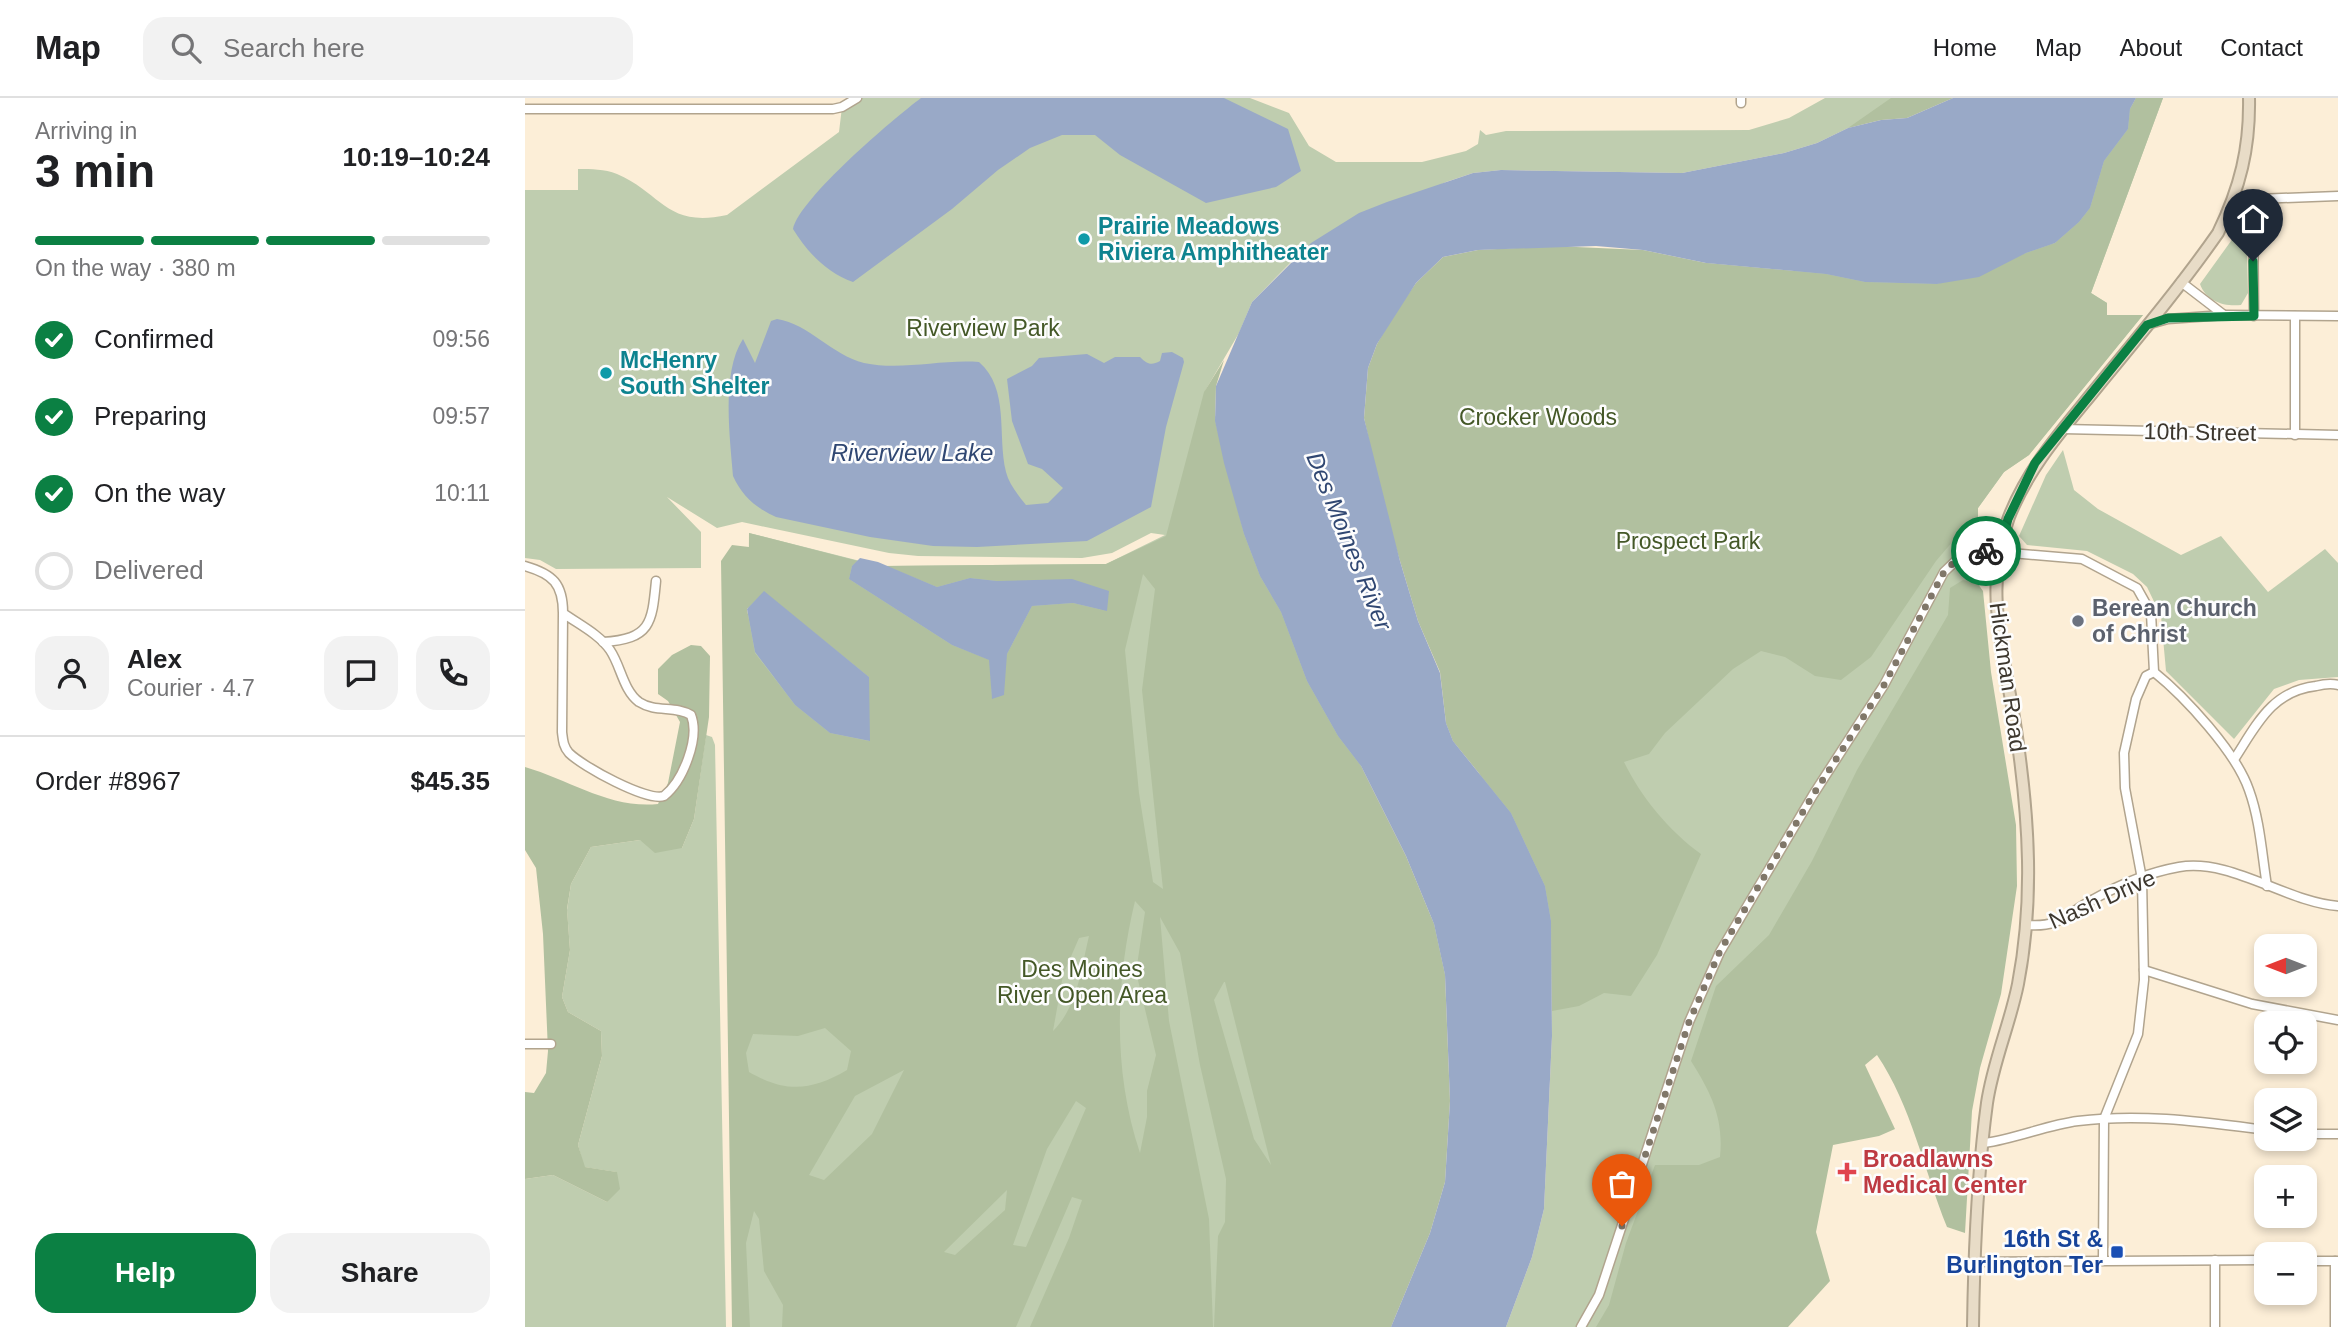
<!DOCTYPE html>
<meta charset="utf-8">
<style>
body{margin:0;font-family:Helvetica,sans-serif;background:#f2f2f2;color:#202124;height:100vh;display:flex;flex-direction:column;font-size:26px;white-space:nowrap}
*{box-sizing:border-box;margin:0}
p{font-size:23px;color:#757577}
.icon{flex:none;width:38px;height:38px;fill:none;stroke:currentColor;stroke-width:2;stroke-linecap:round;stroke-linejoin:round}
.map{position:relative;flex:1;overflow:hidden}
.drawer{display:flex;flex-direction:column;background:#fff;width:525px}
.drawer>*{flex:none}
.needle{width:46px;rotate:270deg}
.fabs{position:absolute;left:1729px;top:836px;display:grid;gap:14px}
.fabs a{display:grid;place-items:center;width:63px;height:63px;border-radius:14px;background:#fff;box-shadow:0 4px 10px #0003;font-size:35px}
.pin{position:absolute;display:grid;place-items:center;width:60px;height:60px;color:#fff;margin:-72px -30px;border-radius:50% 50% 50% 0;rotate:-45deg;box-shadow:0 0 7px #0007}
.pin .icon{rotate:45deg}
.courier{position:absolute;display:grid;place-items:center;width:70px;height:70px;margin:-35px;border:5px solid #0b8043;border-radius:50%;background:#fff;color:#222;box-shadow:0 2px 9px #0007}
.headline em{font-style:normal;font-weight:700}
.headline div{display:flex;flex-direction:column-reverse}
.headline{display:flex;align-items:center;justify-content:space-between;height:119px;padding:0 35px}
h1{font-size:46px;font-weight:700;line-height:52px}
.bar{display:grid;grid-template-columns:repeat(4,1fr);gap:10px 7px;align-content:center;height:84px;padding:0 35px}
.bar i{height:9px;border-radius:5px;background:#e0e0e0}
.bar .on{background:#0b8043}
.bar p{grid-column:span 4}
.line{display:flex;align-items:center;gap:18px;padding:0 35px;border-top:2px solid #e0e0e0}
.line div{flex:1}
.round{display:grid;place-items:center;flex:none;width:74px;height:74px;border-radius:21px;background:#f2f2f2}
ol{padding:0 35px;list-style:none}
li{display:flex;align-items:center;gap:21px;height:77px}
li p{margin-inline-start:auto}
li .icon{padding:7px;border-radius:50%;background:#0b8043;color:#fff;stroke-width:4}
li:last-child{color:#757577}
li i{width:38px;height:38px;border:4px solid #e0e0e0;border-radius:50%}
.button{display:flex;gap:14px;margin-top:auto;padding:14px 35px}
.button a{flex:1;height:80px;border-radius:21px;background:#0b8043;color:#fff;font-size:28px;font-weight:700;line-height:80px;text-align:center}
.button a+a{background:#f2f2f2;color:#202124}
header{display:flex;align-items:center;gap:42px;box-sizing:border-box;height:98px;padding:0 35px;background:#fff;border-bottom:2px solid #e0e0e0}
header strong{font-size:33px}
nav{display:flex;gap:38px;margin-inline-start:auto;font-size:24px}
.search{width:490px;height:63px;background:#f2f2f2;display:flex;align-items:center;gap:18px;box-sizing:border-box;padding:0 24px;border-radius:21px;color:#757577;font-size:26px}
main{display:flex;flex:1;min-height:0}
.map>svg:first-child{display:block}
</style>
<header>
<strong>Map</strong>
<div class="search"><svg class="icon" aria-label="search" viewBox="0 0 24 24"><circle cx="10" cy="10" r="6"/><path d="M15 15l6 6"/></svg>Search here</div>
<nav><a>Home</a><a>Map</a><a>About</a><a>Contact</a></nav>
</header>
<main>
<section class="drawer">
<div class="headline"><div><h1>3 min</h1><p>Arriving in</p></div><em>10:19–10:24</em></div>
<div class="bar"><i class="on"></i><i class="on"></i><i class="on"></i><i></i><p>On the way · 380 m</p></div>
<ol>
<li><svg class="icon" aria-label="check" viewBox="0 0 24 24"><path d="M5 12l5 5 9-10"/></svg>Confirmed<p>09:56</p></li>
<li><svg class="icon" aria-label="check" viewBox="0 0 24 24"><path d="M5 12l5 5 9-10"/></svg>Preparing<p>09:57</p></li>
<li><svg class="icon" aria-label="check" viewBox="0 0 24 24"><path d="M5 12l5 5 9-10"/></svg>On the way<p>10:11</p></li>
<li><i></i>Delivered</li>
</ol>
<div class="line" style="height:126px"><a class="round"><svg class="icon" aria-label="person" viewBox="0 0 24 24"><circle cx="12" cy="8" r="4"/><path d="M4 21q1-7 8-7t8 7"/></svg></a><div><b>Alex</b><p>Courier · 4.7</p></div><a class="round"><svg class="icon" aria-label="chat" viewBox="0 0 24 24"><path d="M4 5h16v11H9l-5 4z"/></svg></a><a class="round"><svg class="icon" aria-label="phone" viewBox="0 0 24 24"><path d="M5 4h4l2 5-3 2q2 4 5 5l2-3 5 2v4C11 20 4 13 5 4z"/></svg></a></div>
<div class="line" style="height:91px"><div>Order #8967</div><b>$45.35</b></div>
<div class="button"><a>Help</a><a>Share</a></div>
</section>
<div class="map">
<svg width="1813" height="1229" viewBox="0 0 1813 1229">
<rect width="100%" height="100%" fill="#fceed7"/>
<g fill="#bfcdaf">
<path d="M332,0h393l39,15 20,33 27,16h86l44,-11 12,-7 2,-14 6,5 20,-4 243,-1 40,-12 36,-20h128l-105,30 -31,15 -33,10 -102,20 -181,-3 -28,3 -27,9 -153,78 -41,42 -13,31 -34,58 156,375 73,158 11,51 -45,324 -9,28h-650l8,-794 131,33 226,-2 59,-29 -14,-2 -39,20 -30,5 -164,-2 -29,-3 -147,-31 -25,6 -50,-31 34,35v36l-145,1 -16,-9 -15,-2v-368h53v-21c14,0 26,0 39,5 46,20 49,54 110,41l112,-83 3,-25z"/>
<path d="M1611,0h27l-72,195 16,10v12h36l-114,140 -25,17 -26,36 -2,42 2,12v155l-78,73 -174,207 -1,267 -102,63h-117l26,-70 12,-48 8,-173 -1,-77 -72,-187 -26,-31 -7,-18 260,-460 89,8 260,-28z"/>
<path d="M1721,115l2,80 -7,12c-17,2 -35,-4 -41,-21l31,-43z"/>
<path d="M1538,352l11,40 24,19 83,46 40,-19 47,56 57,-43 13,14v114l-39,3 -25,9 -40,50 -68,-68 -5,-55 -14,-29 -14,-13 -46,-23 -60,-6 -8,-9 27,-61z"/>
<path d="M181,637l6,2 3,8 11,582h-201v-148l28,-4 54,27 9,-30 -32,-5 -6,-22 24,-89 -1,-25 -33,-19 -6,-15 8,-47 -3,-40 4,-26 20,-37 49,-7 42,8 12,-29z"/>
</g>
<g fill="#b1c09f" fill-rule="evenodd">
<path d="M1366,0h62l-46,20 -26,2 -33,8z"/>
<path d="M1611,0h27l-72,195 16,10v12h36l-114,140 -25,17 -26,36v11l-18,14 -24,28 -65,96 -30,23 -26,-4 -30,-19 -24,-6 -28,18 -68,64 -16,21 -25,8c17,35 45,69 77,92l-44,101 -26,41 -27,-3 -25,13 -27,5 -1,-90 -6,-35 -34,-73 -58,-72 -7,-18 -6,-51 -22,-51 -27,-90 -21,-86 -6,-27 4,-50 9,-24 16,-28 23,-33 27,-26 35,-7 76,-4 89,4 63,13 120,11 39,8 72,2 118,-41 24,-21 11,-14 14,-47 24,-32 2,-20z"/>
<path d="M699,262l-8,26 -1,35 29,113 16,42 21,36 26,69 31,55 23,30 45,90 28,68 11,51 5,126 -5,81 -15,51 -39,94h-177l4,-91 7,-14 1,-43 -26,-114 -20,-112 -20,-36 9,104 40,198 4,108h-183l39,-89 13,-38 -10,-3 -56,130h-234l1,-22 -19,-34 -5,-52 -5,-8 -8,32 4,84h-18l-11,-766 11,-16 17,2v-14l109,28 -6,5 -3,13 103,66 38,15 2,38 15,-44 25,-48 41,-3 34,8 -110,-30 -27,-3 -33,9 -51,-21 220,-2 60,-28 38,-144zM618,476l12,15 -13,101 21,199 -10,-7 -14,-89 -14,-143zM239,494l105,85v64l-39,-8 -35,-28 -40,-52 -8,-44zM610,803l10,11 -9,60 20,83 -9,36v26l-7,36c-27,-81 -25,-169 -5,-252zM564,838c-8,33 -11,70 -36,95l10,-56 16,-37zM699,884h1l46,183 -17,-26 -40,-139zM300,930l26,23 -4,19c-36,21 -61,23 -98,2l-3,-19 7,-19 45,2zM379,972l-32,64 -48,46 -15,-5 46,-79zM551,1003l10,7 -60,139 -13,-2 34,-96zM482,1092l-2,20 -50,45 -11,-3z"/>
<path d="M1438,482l15,4 5,7 8,81 25,153 1,61 -16,108 -21,74 -8,43 -7,122 -18,-6c-23,-57 -36,-122 -70,-172l-12,10 30,64 -16,7 -46,9 -17,87 14,49 -42,46h-192l13,-22 17,-62 29,-78h44l21,-8c4,-39 -9,-64 -29,-96l25,-75 53,-51 43,-74 45,-91 91,-155 2,-27z"/>
<path d="M166,547l10,1 9,10 -1,61 -15,102 -12,29 -27,5 -15,-13 -49,7 -20,37 -4,25 3,41 -8,47 6,15 33,19 1,25 -24,89 7,22 32,5 3,17 -13,13 -54,-27 -28,4v-87l9,1 12,-20 2,-22 -5,-117 -7,-66 -11,-18v-83c45,13 85,42 133,37l10,-21 12,-61 -12,-21 -10,-7v-25l14,-14z"/>
</g>
<g fill="#99a9c7">
<path d="M396,0h303l64,31 13,42 -25,16 -70,16 -86,-48 -25,-20h-33l-32,13 -32,22 -46,39 -99,73c-26,-9 -46,-30 -60,-53 7,-31 100,-110 128,-131z"/>
<path d="M1428,0h183l-6,11 -2,20 -24,32 -14,47 -11,14 -24,21 -29,10 -47,24 -42,7 -72,-2 -39,-8 -120,-11 -63,-13 -47,-4 -118,4 -35,7 -27,26 -39,61 -9,24 -4,50 36,143 18,60 22,52 6,50 7,18 58,72 34,73 6,35 1,115 -8,173 -12,48 -26,70h-115l39,-94 15,-51 5,-81 -5,-126 -11,-51 -28,-68 -45,-90 -23,-30 -31,-55 -26,-69 -21,-36 -16,-42 -20,-71 -9,-42 1,-35 36,-84 59,-59 48,-30 28,-11 86,-29 28,-3 181,3 102,-20 33,-10 31,-15 33,-8 26,-2z"/>
<path d="M252,221c32,5 55,36 87,44 38,8 77,-4 115,-1 31,27 18,73 27,110 3,12 12,23 20,33l22,-2 15,-15 -21,-19 -14,-5 -16,-43 -5,-42 25,-13 7,-8 48,-4 17,9 11,-6h25c7,7 11,9 20,4l2,-8 10,-1 11,6 1,4 -18,65 -15,80 -64,34 -110,6 -44,-1 -63,-9 -94,-20c-20,-9 -34,-21 -43,-41 -3,-38 -12,-104 10,-137l12,24 16,-42z"/>
<path d="M335,460l18,4 59,25 33,-9 27,3 75,-2 37,12 -2,20 -34,-8 -41,3 -25,48 -3,41 -12,4 -3,-39 -37,-15 -103,-66 3,-13z"/>
<path d="M239,493l105,86 1,64 -40,-8 -35,-28 -40,-53 -8,-43z"/>
</g>
<g fill="none" stroke-linecap="round" stroke-linejoin="round">
<g stroke="#b1a48e" stroke-width="11">
<g id="street">
<path d="M1216,0v5"/>
<path d="M0,11h308l9,-2 15,-9"/>
<path d="M1656,184l43,33"/>
<path d="M1729,218l-1,-110 4,-7 81,-3"/>
<path d="M1770,218v119"/>
<path d="M1625,226l18,-5 56,-4 114,1"/>
<path d="M1538,331l275,6"/>
<path d="M0,468c28,8 38,18 38,47 15,11 36,21 47,37 11,16 13,40 29,52 17,11 36,3 52,13 9,23 -8,66 -27,81 -17,6 -82,-30 -95,-43 -6,-7 -6,-13 -7,-21l1,-119"/>
<path d="M78,544c48,-3 49,-19 53,-61"/>
<path d="M1710,660c22,-34 37,-67 81,-72 8,-2 15,-3 22,-1"/>
<path d="M1502,827c34,3 40,-12 67,-26 25,-14 57,-27 85,-32 52,-9 107,35 159,39"/>
<path d="M1619,872l108,34 86,16"/>
<path d="M0,946h26"/>
<path d="M1780,1036h33"/>
<path d="M1459,1045c32,-4 62,-18 94,-22 64,-8 125,1 188,9"/>
<path d="M1578,1162l1,-141 34,-85 6,-54 -2,-101 -17,-91 -1,-35 12,-54 10,-23 8,-4"/>
<path d="M1780,1163h33"/>
<path d="M1449,1164l292,-2"/>
<path d="M1056,1229l18,-32 90,-273 31,-70 93,-157 71,-110 60,-113 19,-18 13,-4 106,9 55,29 14,25 3,59c31,25 82,80 95,118 11,30 13,65 18,96"/>
<path d="M1690,1229v-67"/>
<path d="M1810,1229v-66"/>
</g>
</g>
<g stroke="#b1a48e" stroke-width="14">
<path id="secondary" d="M1448,1229c1,-74 4,-150 14,-224 6,-41 23,-79 31,-119 16,-83 11,-164 -1,-247 -10,-74 -36,-146 -8,-220 20,-51 55,-89 89,-131 41,-50 83,-100 120,-153 22,-45 32,-85 31,-135"/>
</g>
<use href="#street" stroke="#fff" stroke-width="8"/>
<use href="#secondary" stroke="#e8dcc7" stroke-width="10"/>
</g>
<g fill="none" stroke-linecap="round" stroke-linejoin="round">
<path stroke="#807769" stroke-width="7" stroke-dasharray="0 12.6" d="M1097,1128l67,-204 31,-71 93,-156 71,-110 60,-113 19,-18 23,-3"/>
<path stroke="#0b8043" stroke-width="9" d="M1461,453l13,1 9,-33 27,-56 112,-138 21,-7 86,-2 -1,-55"/>
</g>
<g fill="#0f9aa8" stroke="#fdfdfd" stroke-width="2.5">
<circle cx="559" cy="141" r="7"/>
<circle cx="81" cy="275" r="7"/>
</g>
<circle fill="#6b7280" stroke="#fdfdfd" stroke-width="2.5" cx="1553" cy="523" r="7"/>
<path fill="#e0444e" stroke="#fdfdfd" stroke-width="2.5" d="M1318.5 1063.5h7v7h7v7h-7v7h-7v-7h-7v-7h7z"/>
<rect fill="#1a4fb4" stroke="#fdfdfd" stroke-width="2.5" x="1585" y="1147" width="14" height="14" rx="3.5"/>
<g text-anchor="middle" stroke-width="5" stroke-linejoin="round" paint-order="stroke">
<g font-size="23" font-weight="bold" fill="#0d838f" stroke="#fdfdfd" text-anchor="start">
<text x="573" y="136">Prairie Meadows<tspan x="573" dy="26">Riviera Amphitheater</tspan></text>
<text x="95" y="270">McHenry<tspan x="95" dy="26">South Shelter</tspan></text>
</g>
<g font-size="23" fill="#445827" stroke="#fdfdfd">
<text x="458" y="238">Riverview Park</text>
<text x="1013" y="327">Crocker Woods</text>
<text x="1163" y="451">Prospect Park</text>
<text x="557" y="879">Des Moines<tspan x="557" dy="26">River Open Area</tspan></text>
</g>
<g font-size="23" fill="#3d372e" stroke="#fdfdfd">
<text transform="translate(1675 334) rotate(1)" y="8">10th Street</text>
<text transform="translate(1483 579) rotate(82)" y="8">Hickman Road</text>
<text transform="translate(1577 801) rotate(-24)" y="8">Nash Drive</text>
</g>
<g font-size="23" font-weight="bold" fill="#5b616d" stroke="#fdfdfd" text-anchor="start">
<text x="1567" y="518">Berean Church<tspan x="1567" dy="26">of Christ</tspan></text>
</g>
<g font-size="23" font-weight="bold" fill="#be3a42" stroke="#fdfdfd" text-anchor="start">
<text x="1338" y="1069">Broadlawns<tspan x="1338" dy="26">Medical Center</tspan></text>
</g>
<g font-size="23" font-weight="bold" fill="#164399" stroke="#fdfdfd" text-anchor="end">
<text x="1578" y="1149">16th St &amp;<tspan x="1578" dy="26">Burlington Ter</tspan></text>
</g>
<g font-size="24" font-style="italic" fill="#304772" stroke="#fdfdfd">
<text x="387" y="363">Riverview Lake</text>
<text transform="translate(824 443) rotate(68)" y="8">Des Moines River</text>
</g>
</g>
</svg>
<div class="fabs">
<a><svg class="needle" viewBox="-14 -14 28 28"><path d="M0-13l5 13h-10z" fill="#e53935"/><path d="M0 13l5-13h-10z" fill="#757577"/></svg></a>
<a><svg class="icon" aria-label="locate" viewBox="0 0 24 24"><circle cx="12" cy="12" r="6"/><path d="M12 2v4M12 18v4M2 12h4M18 12h4"/></svg></a>
<a><svg class="icon" aria-label="layers" viewBox="0 0 24 24"><path d="M12 4l9 5-9 5-9-5zM3 14l9 5 9-5"/></svg></a>
<a>+</a>
<a>−</a>
</div>
<div class="pin" style="left:1097px;top:1128px;background:#ea580c"><svg class="icon" aria-label="bag" viewBox="0 0 24 24"><path d="M5 8h14l-1 12H6zM9 8a3 3 0 0 1 6 0"/></svg></div>
<div class="pin" style="left:1728px;top:163px;background:#1f2937"><svg class="icon" aria-label="home" viewBox="0 0 24 24"><path d="M3 11l9-7 9 7M6 9v11h12V9"/></svg></div>
<div class="courier" style="left:1461px;top:453px"><svg class="icon" aria-label="bike" viewBox="0 0 24 24"><circle cx="6" cy="16" r="4"/><circle cx="18" cy="16" r="4"/><path d="M6 16l4-8h5l3 8M10 8l3 8H6M13 5h3"/></svg></div>
</div>
</main>
